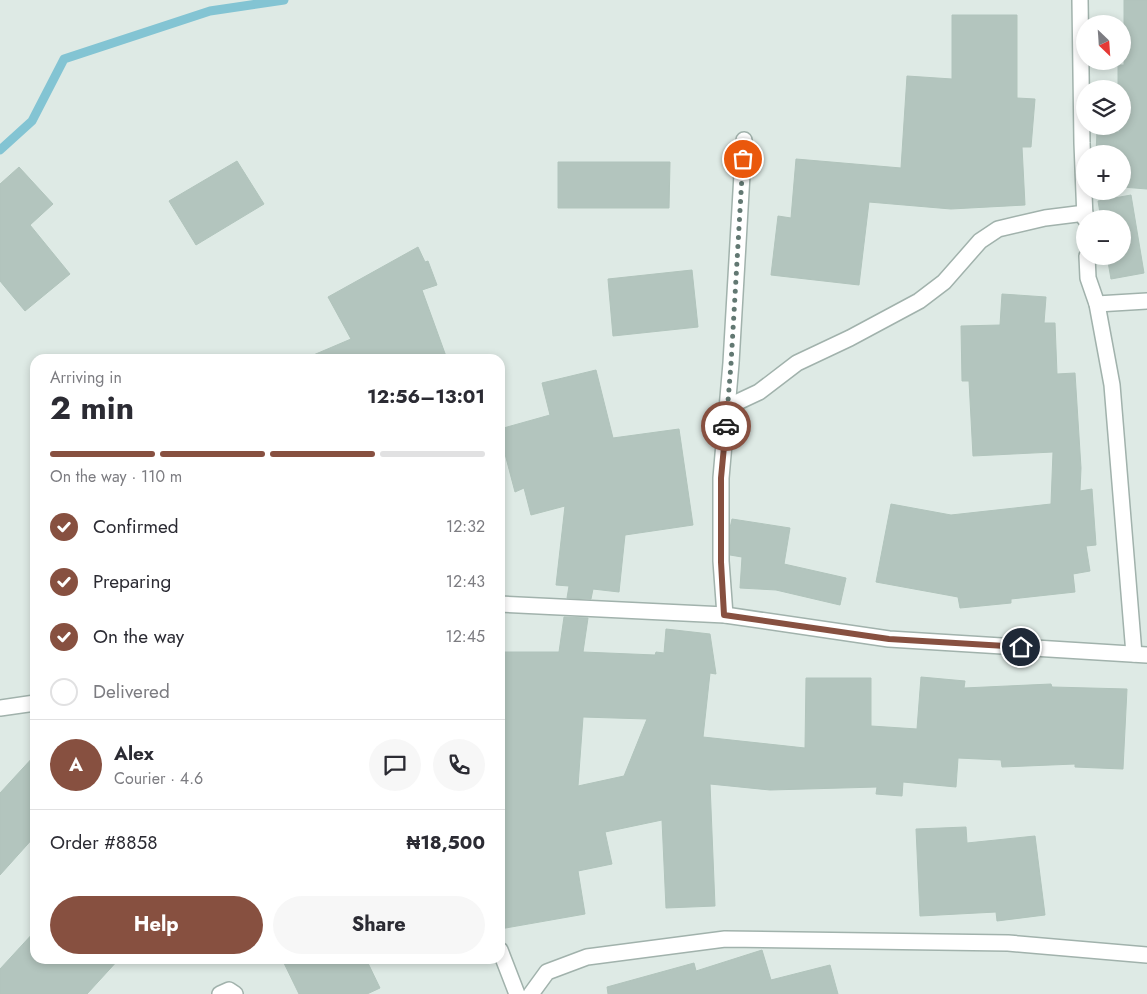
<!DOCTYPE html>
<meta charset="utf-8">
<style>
body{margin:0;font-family:Jost,sans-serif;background:#f7f7f7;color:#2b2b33;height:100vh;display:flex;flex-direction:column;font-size:19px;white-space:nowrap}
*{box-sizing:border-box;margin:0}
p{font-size:16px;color:#7c7c81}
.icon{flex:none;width:28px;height:28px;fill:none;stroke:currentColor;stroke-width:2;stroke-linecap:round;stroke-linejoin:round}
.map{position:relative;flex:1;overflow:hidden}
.side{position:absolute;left:30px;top:354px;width:475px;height:610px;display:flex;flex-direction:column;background:#fff;border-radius:15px;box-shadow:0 2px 8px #0003}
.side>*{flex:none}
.needle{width:32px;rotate:155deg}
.controls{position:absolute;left:1076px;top:15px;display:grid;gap:10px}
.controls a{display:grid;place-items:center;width:55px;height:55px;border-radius:50%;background:#fff;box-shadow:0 2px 8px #0003;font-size:25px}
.pin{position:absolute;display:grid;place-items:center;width:42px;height:42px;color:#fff;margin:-21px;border:2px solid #fff;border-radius:50%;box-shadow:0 1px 5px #0007}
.courier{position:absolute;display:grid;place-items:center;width:50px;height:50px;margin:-25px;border:4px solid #875040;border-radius:50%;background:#fff;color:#222;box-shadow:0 1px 6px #0007}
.head em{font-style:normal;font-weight:700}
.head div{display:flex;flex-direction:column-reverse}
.head{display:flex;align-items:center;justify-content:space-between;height:85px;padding:0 20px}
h1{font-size:32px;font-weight:700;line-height:38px}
.bar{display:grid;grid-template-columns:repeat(4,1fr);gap:8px 5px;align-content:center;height:60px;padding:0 20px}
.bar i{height:6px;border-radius:4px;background:#e1e1e2}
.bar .selected{background:#875040}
.bar p{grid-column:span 4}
.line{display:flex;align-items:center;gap:12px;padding:0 20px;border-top:1px solid #e1e1e2}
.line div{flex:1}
.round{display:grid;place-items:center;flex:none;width:52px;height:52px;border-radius:26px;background:#f7f7f7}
ol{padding:0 20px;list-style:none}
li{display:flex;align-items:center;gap:15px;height:55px}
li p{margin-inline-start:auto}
li .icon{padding:5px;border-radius:50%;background:#875040;color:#fff;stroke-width:4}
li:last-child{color:#7c7c81}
li i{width:28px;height:28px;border:2px solid #e1e1e2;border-radius:50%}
.button{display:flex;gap:10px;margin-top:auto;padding:10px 20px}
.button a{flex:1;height:58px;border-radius:30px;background:#875040;color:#fff;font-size:20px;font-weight:700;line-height:58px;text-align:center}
.button a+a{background:#f7f7f7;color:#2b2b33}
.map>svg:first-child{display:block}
</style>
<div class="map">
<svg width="1147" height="994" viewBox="0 0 1147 994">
<rect width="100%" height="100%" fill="#deeae5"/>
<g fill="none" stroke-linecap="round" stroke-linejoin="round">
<path stroke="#83c4d3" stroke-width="9" d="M0,150l32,-29 32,-62 146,-48 74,-11"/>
</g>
<g fill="#b3c5be" stroke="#b1c4bc" fill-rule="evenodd">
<path d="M1124,0h23v189l-25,-2v-33h-26l1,-23 22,1v-6h3v-37h-4v-24h6z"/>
<path d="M952,15h65v83l18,1 -4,48h-9l3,58 -74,4 -82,-7 -10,83 -88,-10 7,-59 13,2 5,-59 105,9 6,-92 45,3z"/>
<path d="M237,161l27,43 -68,41 -27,-44z"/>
<path d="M558,162h112l-1,46h-111z"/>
<path d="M19,167l34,37 -23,21 40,49 -45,37 -25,-30v-97z"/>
<path d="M1131,195l13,78 -33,6 -4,-23h15v-37h-21l-3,-18z"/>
<path d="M418,247l7,15 3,-1 9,24 -15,5 25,69h-143l47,-20 -23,-42z"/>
<path d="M692,270l6,57 -85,9 -5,-57z"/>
<path d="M1002,294l44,3 -2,26h11l2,51 18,-1 6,95 -1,23 12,-2 4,56 -10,1 4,25 -17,3 2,18 -64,7v4l-51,5 -2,-11 -82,-15 15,-78 60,11 100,-11 2,-52 -80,4 -4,-75h-7l-1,-55 39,-1z"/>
<path d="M596,370l17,68 66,-9 14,96 -68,10 -6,57 -26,-3 -2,10 -24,-1 2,-12 -13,-1 9,-79 -34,9 -7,-27 -9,4 -15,-57v-6l50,-14 -8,-32z"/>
<path d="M732,519l58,9 -6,36 62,14 -6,27 -64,-15 -36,-2 2,-31 -12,-2v-27z"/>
<path d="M564,617l24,1 -5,34 72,3 1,-3 8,1 2,-24 44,5 6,40 -6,-1 -7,64 102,11 1,-70h65v48l46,3 4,-52 44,4 -1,7 87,-4 1,3 75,2 -4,80 -48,-2v-3l-73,3 -1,-7 -43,-2 -2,29 -53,-5 -1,14 -26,-2 1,-7 -107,3 -60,-6 5,122 -49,2 -4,-88 -57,12 7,32 -34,7 7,43 -85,15v-277h59zM583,717l64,2 -23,57 -46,10z"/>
<path d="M35,755v81l-35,39v-82z"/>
<path d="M966,827l1,16 68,-7 10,79 -48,6 -1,-9 -76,4 -4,-87z"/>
<path d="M35,931v28h84l-32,35h-87v-25z"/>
<path d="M762,950l9,30 59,-15 8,29h-230l-1,-7 87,-24 2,8z"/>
<path d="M282,959h84l14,29 -13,6h-68z"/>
</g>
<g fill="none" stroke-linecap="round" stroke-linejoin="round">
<g stroke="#a1b2ac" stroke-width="18">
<g id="minor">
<path d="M1080,0l2,143 3,76"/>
<path d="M1087,256l1,22 9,26 15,81 22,269"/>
<path d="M1097,304l50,-3"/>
<path d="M727,407l32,-15 38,-29 53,-25 69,-37 25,-19 36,-41 18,-12 47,-11 40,-5"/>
<path d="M500,604l225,11 164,24 258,16"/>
<path d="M725,615l-4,-54v-83l10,-115 13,-223"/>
<path d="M0,708l35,-5"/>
<path d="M500,950l17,44"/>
<path d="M220,994l9,-4 6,4"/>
<path d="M531,994l16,-22 40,-15 138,-18 283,4 139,12"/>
</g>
</g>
<use href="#minor" stroke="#fff" stroke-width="15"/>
</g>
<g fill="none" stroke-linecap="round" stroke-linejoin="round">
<path stroke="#627872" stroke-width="5" stroke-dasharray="0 9" d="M726,426l5,-62 12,-205"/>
<path stroke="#875040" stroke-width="6" d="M726,426l-5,52v84l3,53 165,24 132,8"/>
</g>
</svg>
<div class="controls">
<a><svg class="needle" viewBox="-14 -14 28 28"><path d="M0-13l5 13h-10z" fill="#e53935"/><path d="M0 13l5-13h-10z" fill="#7c7c81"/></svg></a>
<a><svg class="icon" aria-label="layers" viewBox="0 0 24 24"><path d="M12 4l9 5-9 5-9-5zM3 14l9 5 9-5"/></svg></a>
<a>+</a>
<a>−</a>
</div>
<div class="pin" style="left:743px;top:159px;background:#ea580c"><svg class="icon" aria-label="bag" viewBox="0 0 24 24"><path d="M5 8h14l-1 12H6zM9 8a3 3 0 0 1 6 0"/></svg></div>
<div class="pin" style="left:1021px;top:647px;background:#1f2937"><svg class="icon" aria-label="home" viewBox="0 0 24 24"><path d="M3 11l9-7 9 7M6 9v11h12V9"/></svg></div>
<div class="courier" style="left:726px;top:426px"><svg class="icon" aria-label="car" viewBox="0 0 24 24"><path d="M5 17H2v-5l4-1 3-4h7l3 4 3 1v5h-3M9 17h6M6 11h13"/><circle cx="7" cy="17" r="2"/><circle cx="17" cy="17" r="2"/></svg></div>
<section class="side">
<div class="head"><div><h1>2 min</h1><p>Arriving in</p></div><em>12:56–13:01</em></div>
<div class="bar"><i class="selected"></i><i class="selected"></i><i class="selected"></i><i></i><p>On the way · 110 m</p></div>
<ol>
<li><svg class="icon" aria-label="check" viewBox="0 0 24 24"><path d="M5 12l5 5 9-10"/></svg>Confirmed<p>12:32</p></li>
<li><svg class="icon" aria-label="check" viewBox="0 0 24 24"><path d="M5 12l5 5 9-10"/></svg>Preparing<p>12:43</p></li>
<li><svg class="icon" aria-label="check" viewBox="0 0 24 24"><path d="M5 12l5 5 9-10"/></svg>On the way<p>12:45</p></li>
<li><i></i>Delivered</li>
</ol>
<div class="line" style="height:90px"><b class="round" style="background:#875040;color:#fff">A</b><div><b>Alex</b><p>Courier · 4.6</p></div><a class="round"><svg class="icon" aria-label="chat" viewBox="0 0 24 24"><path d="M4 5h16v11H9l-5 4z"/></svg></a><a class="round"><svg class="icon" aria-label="phone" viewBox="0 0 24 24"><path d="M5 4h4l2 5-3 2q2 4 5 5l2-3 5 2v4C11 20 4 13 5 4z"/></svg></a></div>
<div class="line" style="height:65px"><div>Order #8858</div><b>₦18,500</b></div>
<div class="button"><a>Help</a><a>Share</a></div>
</section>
</div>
